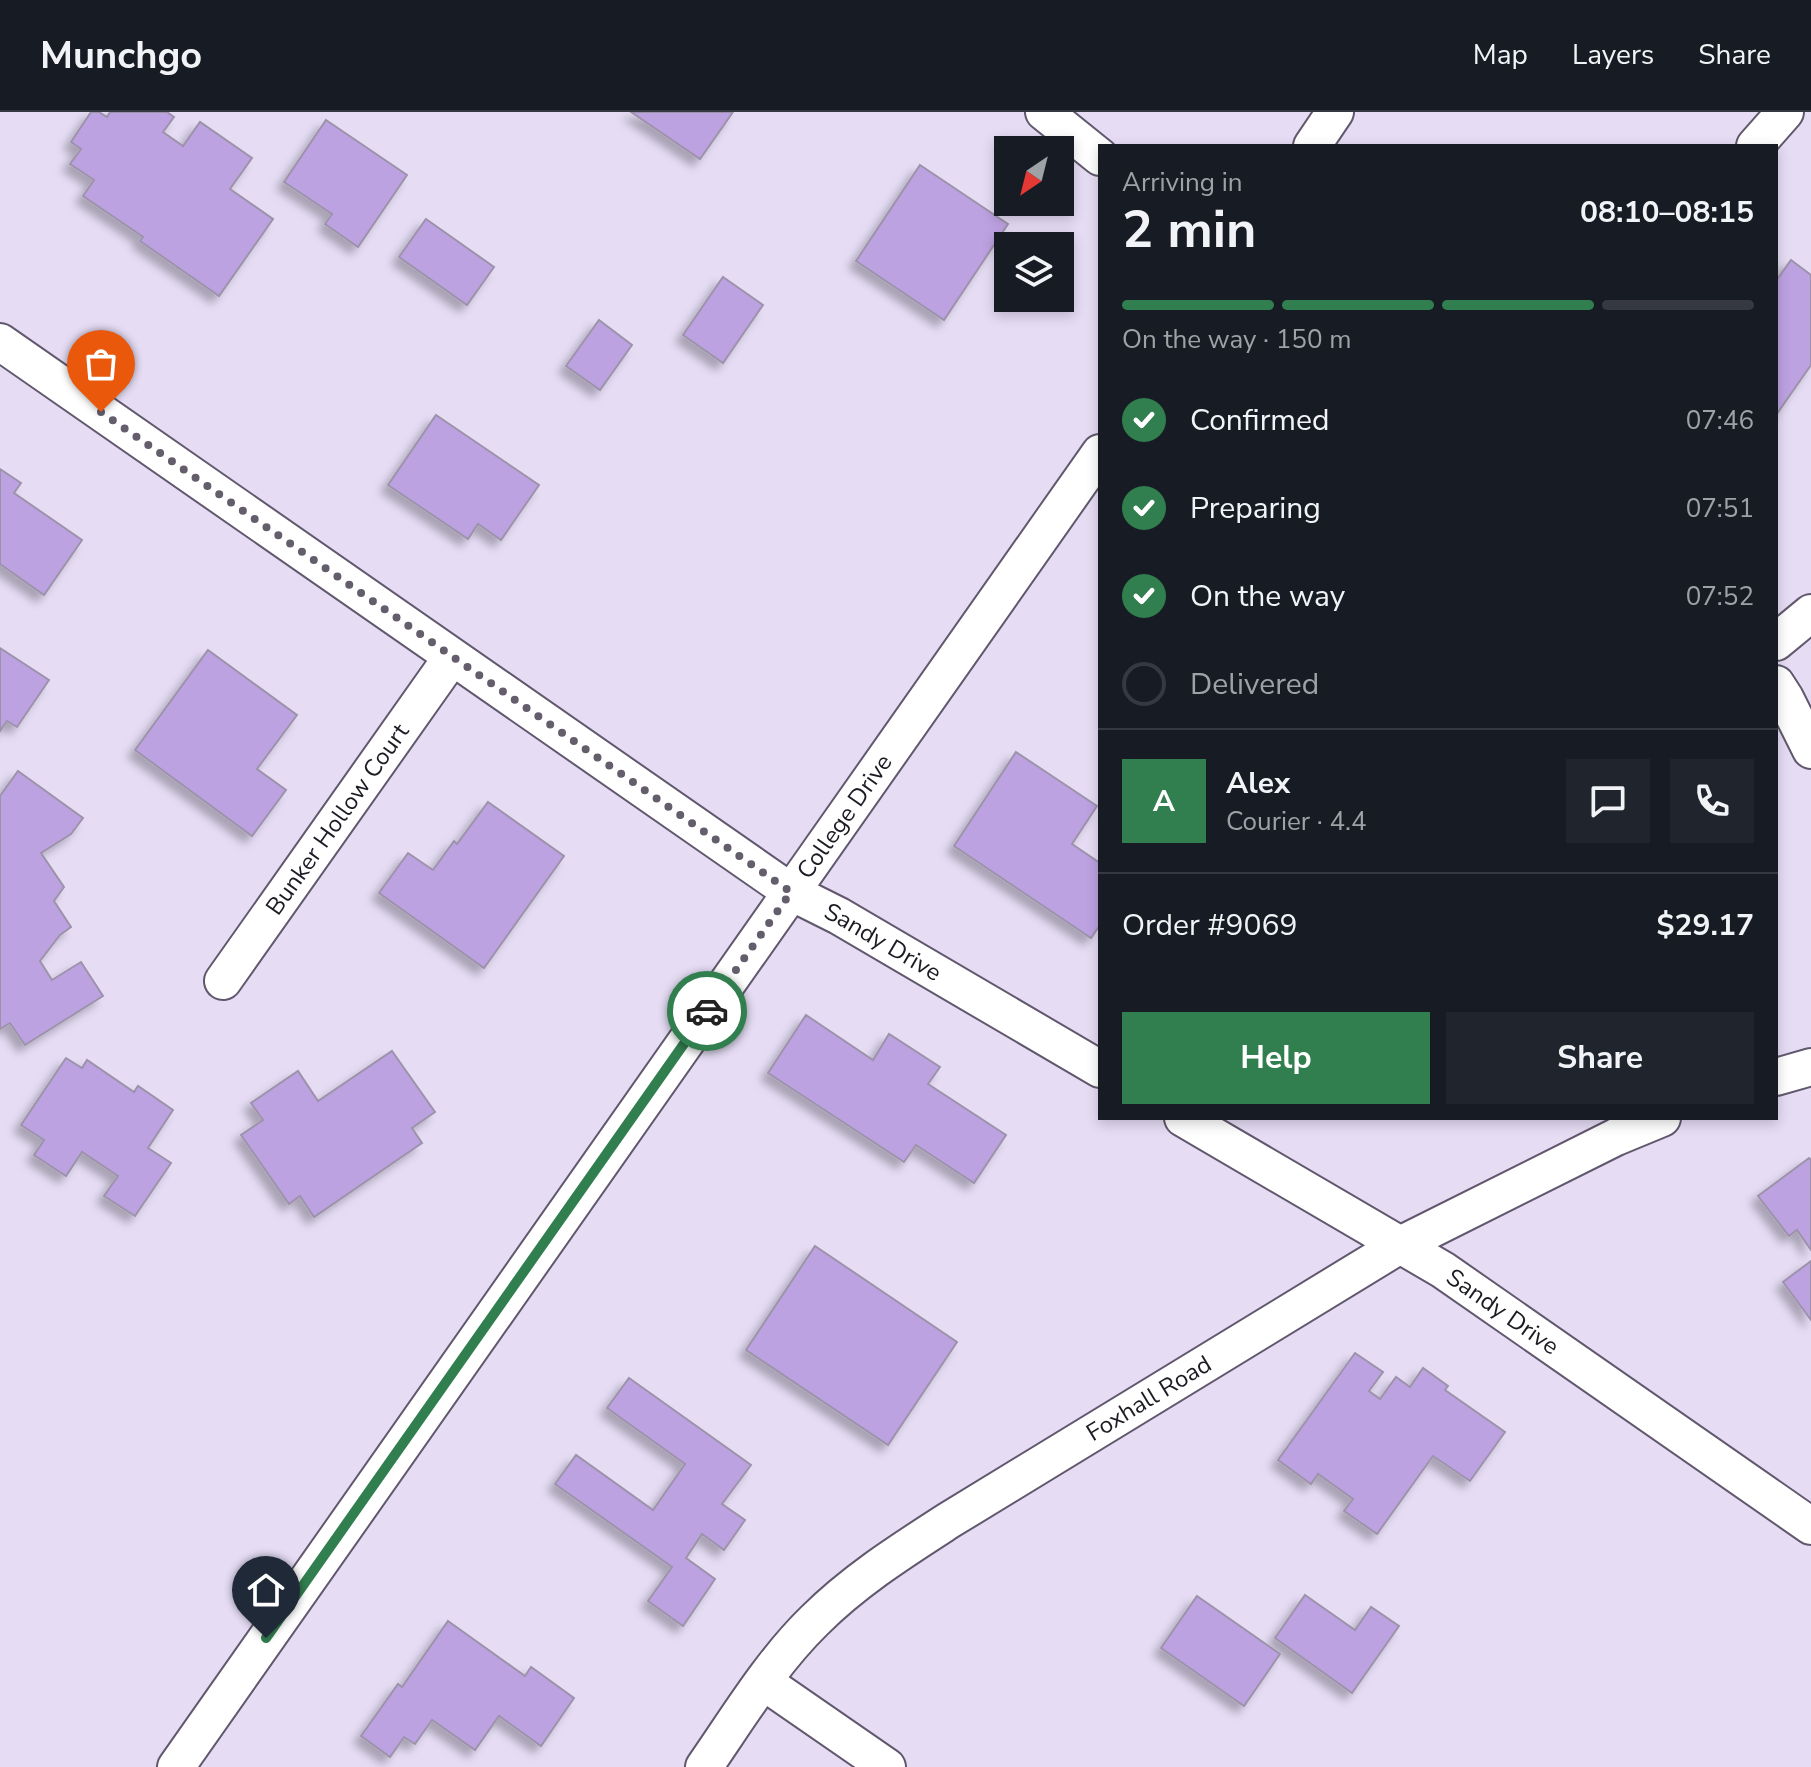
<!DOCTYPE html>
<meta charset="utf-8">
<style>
body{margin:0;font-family:"Nunito Sans",sans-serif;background:#20242c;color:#f1f3f6;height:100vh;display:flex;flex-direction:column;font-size:30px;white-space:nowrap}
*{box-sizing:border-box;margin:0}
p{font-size:26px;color:#9ea1a6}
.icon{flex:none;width:44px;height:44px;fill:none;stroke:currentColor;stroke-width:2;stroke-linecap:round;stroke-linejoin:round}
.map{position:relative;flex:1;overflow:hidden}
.details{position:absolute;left:1098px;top:32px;width:680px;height:976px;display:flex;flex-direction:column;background:#171b24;border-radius:0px;box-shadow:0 4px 12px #0003}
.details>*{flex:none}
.needle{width:52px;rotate:215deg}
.buttons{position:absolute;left:994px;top:24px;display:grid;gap:16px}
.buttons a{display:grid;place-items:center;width:80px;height:80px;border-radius:0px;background:#171b24;box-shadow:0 4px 12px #0003;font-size:40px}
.pin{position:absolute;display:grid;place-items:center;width:68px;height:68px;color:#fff;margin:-82px -34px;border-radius:50% 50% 50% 0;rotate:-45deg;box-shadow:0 0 8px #0007}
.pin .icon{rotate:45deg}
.courier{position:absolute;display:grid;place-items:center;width:80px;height:80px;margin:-40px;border:6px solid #317f4f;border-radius:50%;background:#fff;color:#222;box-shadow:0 2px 10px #0007}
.head em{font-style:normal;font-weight:700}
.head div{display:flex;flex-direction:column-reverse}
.head{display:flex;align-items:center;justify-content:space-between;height:136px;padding:0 24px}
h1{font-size:52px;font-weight:700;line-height:60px}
.bar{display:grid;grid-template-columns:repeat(4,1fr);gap:12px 8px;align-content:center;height:96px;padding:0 24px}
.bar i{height:10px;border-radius:6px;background:#363941}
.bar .selected{background:#317f4f}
.bar p{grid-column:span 4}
.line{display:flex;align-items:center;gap:20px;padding:0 24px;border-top:2px solid #363941}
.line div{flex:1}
.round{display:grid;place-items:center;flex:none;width:84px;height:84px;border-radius:0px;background:#20242c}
ol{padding:0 24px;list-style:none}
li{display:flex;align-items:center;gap:24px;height:88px}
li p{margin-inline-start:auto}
li .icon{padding:8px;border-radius:50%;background:#317f4f;color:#fff;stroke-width:4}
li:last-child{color:#9ea1a6}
li i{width:44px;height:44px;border:4px solid #363941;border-radius:50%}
.primary-button{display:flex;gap:16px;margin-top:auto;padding:16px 24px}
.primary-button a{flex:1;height:92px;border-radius:0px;background:#317f4f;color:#fff;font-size:32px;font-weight:700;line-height:92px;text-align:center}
.primary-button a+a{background:#20242c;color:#f1f3f6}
header{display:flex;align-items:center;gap:48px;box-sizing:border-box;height:112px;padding:0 40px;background:#171b24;border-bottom:2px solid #363941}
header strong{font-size:38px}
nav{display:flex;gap:44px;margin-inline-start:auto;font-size:28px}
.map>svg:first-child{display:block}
</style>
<header>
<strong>Munchgo</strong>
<nav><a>Map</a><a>Layers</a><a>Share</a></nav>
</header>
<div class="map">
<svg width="1811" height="1655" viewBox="0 0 1811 1655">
<defs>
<filter id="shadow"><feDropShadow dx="-7" dy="7" stdDeviation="4" flood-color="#0004"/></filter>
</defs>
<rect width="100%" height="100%" fill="#e6ddf5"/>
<g fill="#bda2e2" stroke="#9c93aa" stroke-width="2" filter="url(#shadow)">
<path d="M91,0h8l8,5 3,-5h57l7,5 -11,15 20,14 17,-24 52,36 -22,31 43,30 -54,77 -79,-55 3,-4 -60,-41 11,-16 -24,-16 11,-15 -10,-7z"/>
<path d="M631,0h102l-33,47z"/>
<path d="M326,8l81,55 -49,72 -33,-23 7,-10 -48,-32z"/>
<path d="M920,53l88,59 -64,96 -88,-59z"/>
<path d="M426,107l68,48 -27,38 -68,-48z"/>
<path d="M1791,148l20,15v90l-35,50v-134z"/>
<path d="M723,165l40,28 -40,58 -40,-28z"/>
<path d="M599,208l33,25 -32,45 -34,-24z"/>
<path d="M436,303l103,70 -38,55 -23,-16 -10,15 -80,-54z"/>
<path d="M0,357l21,14 -7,10 68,47 -38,55 -44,-31z"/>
<path d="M0,536l49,32 -32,47 -10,-6 -7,10z"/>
<path d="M208,538l89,65 -40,54 29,21 -34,46 -117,-86z"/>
<path d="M1016,640l81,54 -25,38 28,19v62l-9,13 -137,-92z"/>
<path d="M18,659l65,47 -12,16 -30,19 23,34 -10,14 17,26 -11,8 -20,26 12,19 29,-18 22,34 -78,49 -15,-22 -10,6v-233z"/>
<path d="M488,690l76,54 -80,112 -105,-75 29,-40 25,17 21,-29 3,3z"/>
<path d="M806,903l67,45 16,-26 51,33 -12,17 78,51 -32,48 -58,-38 -12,17 -136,-89z"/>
<path d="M392,939l43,61 -23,16 10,15 -108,74 -14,-21 -11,8 -48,-69 22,-15 -12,-17 47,-32 20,30z"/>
<path d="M66,946l16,10 5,-8 47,32 4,-6 35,24 -25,38 23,15 -36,53 -31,-20 14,-20 -36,-24 -16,24 -32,-21 10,-15 -23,-15z"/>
<path d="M1809,1046l2,2v90l-14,-20 -8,6 -31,-40z"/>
<path d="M815,1134l142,96 -69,103 -142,-95z"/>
<path d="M1811,1149v59l-28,-38z"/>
<path d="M1355,1241l28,19 -14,19 11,8 16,-22 14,10 13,-19 25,18 -3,4 60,42 -35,49 -37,-25 -56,78 -33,-23 9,-12 -35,-25 -7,10 -33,-24z"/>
<path d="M629,1266l122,87 -29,39 23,16 -21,30 -22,-16 -16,24 29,21 -32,47 -35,-25 24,-34 -117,-83 21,-29 77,55 32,-46 -78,-56z"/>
<path d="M1305,1483l50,35 16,-23 28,19 -47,67 -77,-55z"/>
<path d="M1197,1484l83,58 -36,52 -83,-58z"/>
<path d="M448,1509l77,55 6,-9 43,31 -33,48 -42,-30 -24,34 -43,-30 -17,24 -11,-7 -14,20 -29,-21 37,-52 4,3z"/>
</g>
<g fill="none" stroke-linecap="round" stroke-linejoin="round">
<g stroke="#61586d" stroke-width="40">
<g id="street">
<path d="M1044,0l56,45"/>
<path d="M1312,34l23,-34"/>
<path d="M1755,34l30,-34"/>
<path id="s1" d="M0,230l791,550 48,24 261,153"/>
<path d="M1776,530l35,-29"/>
<path d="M1776,572l9,14 26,52"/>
<path id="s2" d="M223,869l229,-324"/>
<path d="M1776,965l35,-10"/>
<path id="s3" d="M1183,1006l260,152 368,256"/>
<path d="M764,1570l123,85"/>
<path id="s4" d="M176,1655l924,-1314"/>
<path id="s5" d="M704,1655c34,-49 67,-104 110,-146 41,-41 89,-71 137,-102l449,-274 216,-108 46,-19"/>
</g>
</g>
<use href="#street" stroke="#fff" stroke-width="36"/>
</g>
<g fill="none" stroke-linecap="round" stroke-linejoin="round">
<path stroke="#645e6c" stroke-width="8" stroke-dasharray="0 14.4" d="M101,300l690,480 -84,119"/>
<path stroke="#317f4f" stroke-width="10" d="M266,1526l441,-627"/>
</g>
<g text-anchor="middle" stroke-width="6" stroke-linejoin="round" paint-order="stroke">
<g font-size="24" fill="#1e1a23" stroke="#e6ddf5">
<text dy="8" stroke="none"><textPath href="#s4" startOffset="1162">College Drive</textPath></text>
<text dy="8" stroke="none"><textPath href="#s2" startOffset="198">Bunker Hollow Court</textPath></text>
<text dy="8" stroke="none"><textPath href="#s1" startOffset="1068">Sandy Drive</textPath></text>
<text dy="8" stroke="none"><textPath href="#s3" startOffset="374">Sandy Drive</textPath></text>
<text dy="8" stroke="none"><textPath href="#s5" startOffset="586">Foxhall Road</textPath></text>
</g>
</g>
</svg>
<div class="buttons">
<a><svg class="needle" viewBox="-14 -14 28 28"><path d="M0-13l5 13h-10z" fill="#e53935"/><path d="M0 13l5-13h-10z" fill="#9ea1a6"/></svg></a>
<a><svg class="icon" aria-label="layers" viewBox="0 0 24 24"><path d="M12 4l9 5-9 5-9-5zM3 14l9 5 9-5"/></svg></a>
</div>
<div class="pin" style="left:101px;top:300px;background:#ea580c"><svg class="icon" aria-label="bag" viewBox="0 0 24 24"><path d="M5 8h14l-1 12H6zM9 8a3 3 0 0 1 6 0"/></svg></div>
<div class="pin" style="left:266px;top:1526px;background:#1f2937"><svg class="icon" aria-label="home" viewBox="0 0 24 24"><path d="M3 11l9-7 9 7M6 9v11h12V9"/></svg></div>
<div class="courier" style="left:707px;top:899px"><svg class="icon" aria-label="car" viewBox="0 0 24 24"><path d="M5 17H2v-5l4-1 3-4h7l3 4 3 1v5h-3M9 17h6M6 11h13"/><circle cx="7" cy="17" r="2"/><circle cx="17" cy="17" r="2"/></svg></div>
<section class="details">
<div class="head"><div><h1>2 min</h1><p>Arriving in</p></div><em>08:10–08:15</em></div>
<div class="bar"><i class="selected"></i><i class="selected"></i><i class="selected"></i><i></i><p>On the way · 150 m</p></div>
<ol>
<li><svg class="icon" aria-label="check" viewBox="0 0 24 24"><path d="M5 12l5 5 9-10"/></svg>Confirmed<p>07:46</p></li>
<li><svg class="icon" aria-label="check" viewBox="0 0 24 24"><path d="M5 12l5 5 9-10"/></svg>Preparing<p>07:51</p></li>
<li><svg class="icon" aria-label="check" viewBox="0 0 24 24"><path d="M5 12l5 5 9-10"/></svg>On the way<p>07:52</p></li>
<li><i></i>Delivered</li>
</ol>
<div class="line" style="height:144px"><b class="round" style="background:#317f4f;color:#fff">A</b><div><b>Alex</b><p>Courier · 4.4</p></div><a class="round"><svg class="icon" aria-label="chat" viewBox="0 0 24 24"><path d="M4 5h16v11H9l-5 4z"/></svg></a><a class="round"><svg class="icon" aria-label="phone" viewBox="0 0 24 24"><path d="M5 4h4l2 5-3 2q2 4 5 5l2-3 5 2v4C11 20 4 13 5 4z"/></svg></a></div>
<div class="line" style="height:104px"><div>Order #9069</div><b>$29.17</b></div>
<div class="primary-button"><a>Help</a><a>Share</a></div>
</section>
</div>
